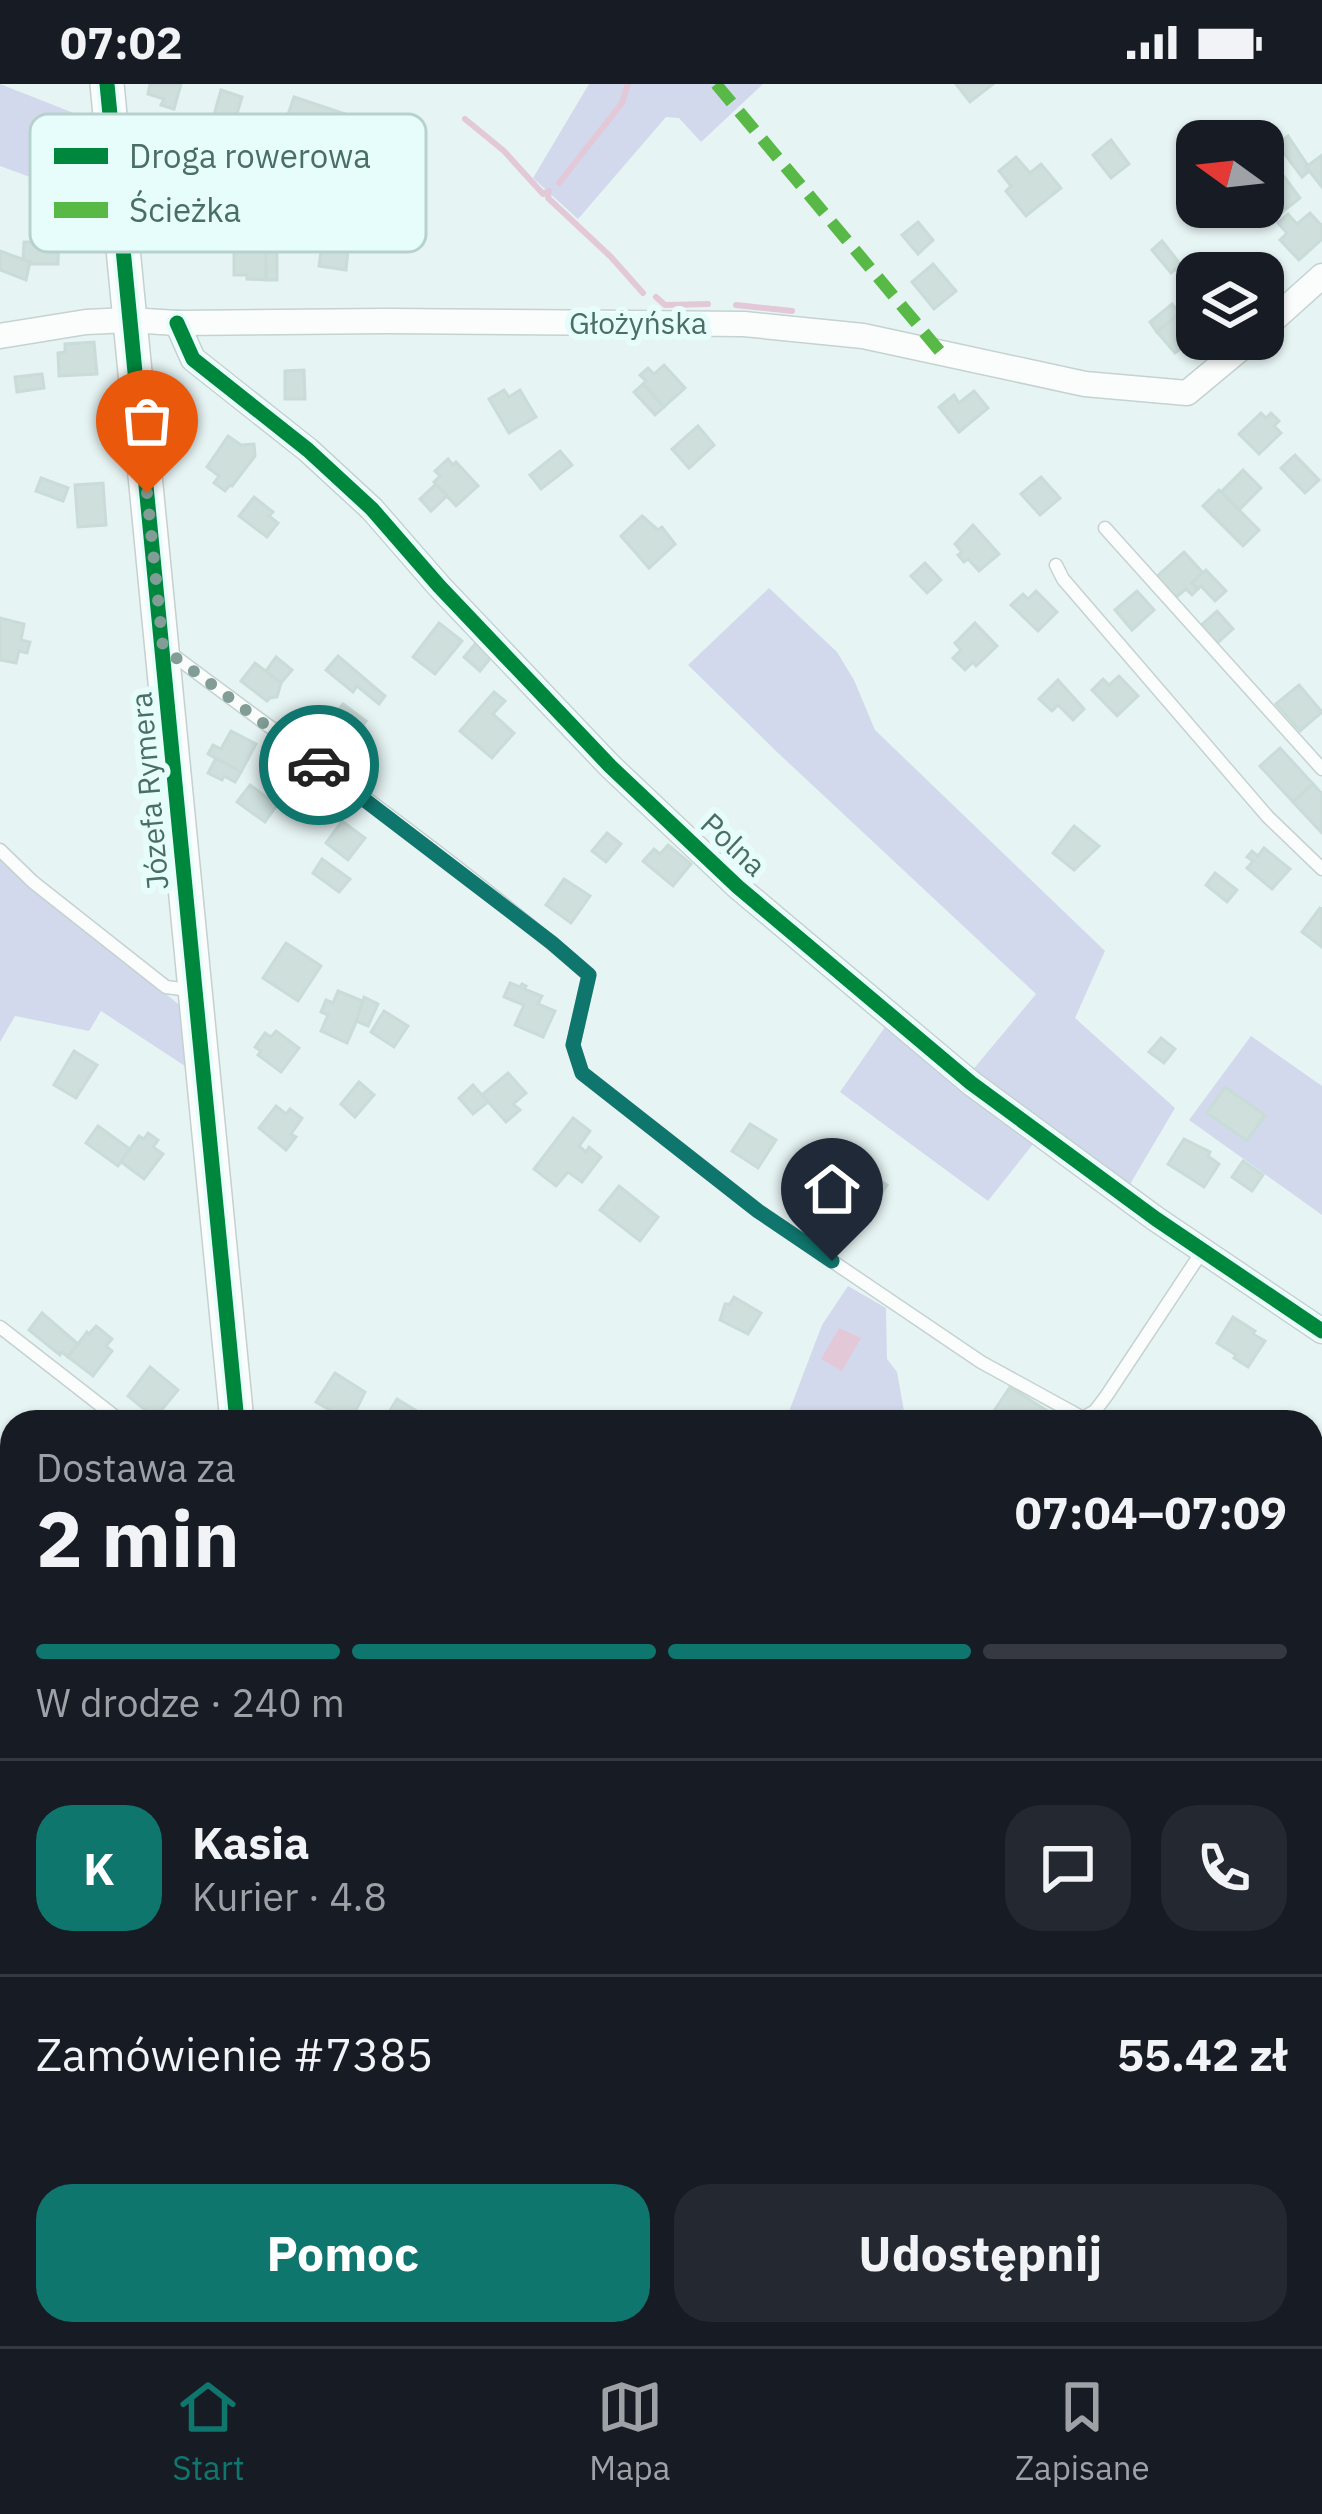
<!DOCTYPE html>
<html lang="pl">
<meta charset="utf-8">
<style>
body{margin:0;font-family:"IBM Plex Sans",sans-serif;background:#242831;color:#f1f3f6;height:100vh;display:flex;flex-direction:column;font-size:45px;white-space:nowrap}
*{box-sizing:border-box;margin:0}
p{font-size:39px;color:#9ea1a6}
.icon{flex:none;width:66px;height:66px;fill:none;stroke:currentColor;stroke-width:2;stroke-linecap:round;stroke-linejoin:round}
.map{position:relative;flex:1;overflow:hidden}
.side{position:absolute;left:0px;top:1326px;width:1323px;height:936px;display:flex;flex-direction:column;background:#171b24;border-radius:36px 36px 0 0;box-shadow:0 3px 9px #0004}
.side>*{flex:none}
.needle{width:78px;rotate:285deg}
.tools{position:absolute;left:1176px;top:36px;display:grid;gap:24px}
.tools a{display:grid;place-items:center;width:108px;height:108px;border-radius:24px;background:#171b24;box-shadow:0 3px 9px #0004;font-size:60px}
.pin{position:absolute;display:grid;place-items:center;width:102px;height:102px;color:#fff;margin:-123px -51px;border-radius:50% 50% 50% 0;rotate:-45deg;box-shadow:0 0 12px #0007}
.pin .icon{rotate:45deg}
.courier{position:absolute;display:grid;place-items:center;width:120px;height:120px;margin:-60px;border:9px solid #0f766e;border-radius:50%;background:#fff;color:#222;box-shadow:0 3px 15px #0007}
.summary em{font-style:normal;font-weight:800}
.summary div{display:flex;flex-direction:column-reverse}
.summary{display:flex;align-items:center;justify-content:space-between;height:204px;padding:0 36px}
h1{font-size:78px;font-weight:800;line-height:90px}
.bar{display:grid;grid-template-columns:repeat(4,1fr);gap:18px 12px;align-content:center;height:144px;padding:0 36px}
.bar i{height:15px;border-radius:9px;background:#363941}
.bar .on{background:#0f766e}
.bar p{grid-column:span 4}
.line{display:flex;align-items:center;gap:30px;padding:0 36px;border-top:3px solid #363941}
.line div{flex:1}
.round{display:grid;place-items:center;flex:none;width:126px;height:126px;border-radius:36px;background:#242831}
.cta{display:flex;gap:24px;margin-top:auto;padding:24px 36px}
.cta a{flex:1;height:138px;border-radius:36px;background:#0f766e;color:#fff;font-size:48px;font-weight:800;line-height:138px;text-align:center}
.cta a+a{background:#242831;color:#f1f3f6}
.status{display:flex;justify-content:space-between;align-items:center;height:84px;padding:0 60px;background:#171b24;direction:ltr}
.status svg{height:33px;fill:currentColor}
.tabs{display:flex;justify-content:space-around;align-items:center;height:168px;border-top:3px solid #363941;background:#171b24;font-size:33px;color:#9ea1a6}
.tabs a{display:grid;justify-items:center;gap:6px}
.tabs .on{color:#0f766e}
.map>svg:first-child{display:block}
</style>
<div class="status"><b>07:02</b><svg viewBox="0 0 49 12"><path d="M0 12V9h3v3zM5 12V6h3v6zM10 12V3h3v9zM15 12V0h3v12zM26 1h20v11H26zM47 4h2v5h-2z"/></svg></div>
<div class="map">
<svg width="1322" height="2262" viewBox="0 0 1322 2262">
<rect width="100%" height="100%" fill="#e7f4f4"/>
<g fill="#d2d9ec">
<path d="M0,0l89,35 4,81 -93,-34z"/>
<path d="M589,0h174l-62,58 -22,-24 -13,-1 -88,102 -45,-41z"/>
<path d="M769,504l68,64 17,28 21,50 230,221 -30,67 100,90 -49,83 -155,-119 65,-78 -259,-242 -89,-87z"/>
<path d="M0,770l184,155 4,59 -87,-57 -12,20 -74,-15 -15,26z"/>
<path d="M887,940l150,115 -49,62 -148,-109z"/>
<path d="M1251,952l71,50v129l-133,-95z"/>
<path d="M848,1202l38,22 1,51 10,13 9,50h-121l37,-97z"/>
<path d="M1311,1513l11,8v499l-11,41z"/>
</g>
<path fill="#e3c9d8" d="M839,1244l22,10 -19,33 -21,-12z"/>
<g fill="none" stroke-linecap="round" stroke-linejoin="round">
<g stroke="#e3c9d8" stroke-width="6">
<path d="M465,35l39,32 39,43 6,-3 -1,7 63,59 32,36"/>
<path d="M559,99l63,-80 6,-19"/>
<path d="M656,213l9,8 43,-1"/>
<path d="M736,221l56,6"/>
<path d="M1311,1870h11"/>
</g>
</g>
<g fill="#cedfdc" stroke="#c9dcd8" stroke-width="3">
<path d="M150,0h31l-7,25 -13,-4 3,-6 -16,-5z"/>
<path d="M956,0h37l-23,18z"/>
<path d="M221,6l21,7 -9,30 -21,-5z"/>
<path d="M294,13l84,28 -14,42 -84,-29z"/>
<path d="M1288,52l20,30 -2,1 3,4 -7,6 -25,-33z"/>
<path d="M1111,56l18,24 -18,14 -18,-23z"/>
<path d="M1322,71v32l-16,-20z"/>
<path d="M1016,73l14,16 11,-9 20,24 -35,28 -20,-25 5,-5 -12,-15z"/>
<path d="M1279,86l21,28 -28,22 -11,-13 2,-24z"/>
<path d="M1310,129l12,13v13l-23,21 -19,-20 7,-7 -9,-10 10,-9 9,10z"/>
<path d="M918,138l15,18 -15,14 -16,-19z"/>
<path d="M31,139l28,1 -1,40h-28l-7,-5 1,-17h7z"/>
<path d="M323,153l26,4 -3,29 -27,-4z"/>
<path d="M1162,157l19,24 -10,8 -19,-23z"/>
<path d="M234,160l33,1 -1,35 -19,-1v-4h-13z"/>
<path d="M266,165l11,1v30h-11z"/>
<path d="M0,167l30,11 -4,18 -26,-10z"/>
<path d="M1207,173l13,16h-23v17l-17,-21 12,-10 5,6z"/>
<path d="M933,180l23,27 -22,18 -22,-27z"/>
<path d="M1172,220l8,9 -23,19 -7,-10z"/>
<path d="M1184,226l9,10 -5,4 9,12 -22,17 -18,-21z"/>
<path d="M94,258l3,32 -38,2 -1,-23 7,-1v-8z"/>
<path d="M664,281l21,23 -21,19 -21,-23 3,-3 -6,-6 8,-7 6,6z"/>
<path d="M304,286l1,29h-20v-28z"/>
<path d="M42,290l2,14 -27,4 -2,-15z"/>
<path d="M643,300l21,23 -9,8 -21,-23z"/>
<path d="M504,306l5,7 11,-7 16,27 -27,16 -20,-34z"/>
<path d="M974,307l14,17 -29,24 -20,-25 15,-12 5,8z"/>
<path d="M1261,329l5,5 5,-5 8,8 -5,5 7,7 -22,21 -20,-20z"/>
<path d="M698,342l16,19 -25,23 -17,-19z"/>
<path d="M228,352l13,9 13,-1 1,12 -23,30 -2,-1 -5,6 -11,-8 5,-7 -12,-9z"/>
<path d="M560,367l12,14 -31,24 -11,-14z"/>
<path d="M1295,371l24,25 -14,13 -24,-25z"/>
<path d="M448,375l5,6 3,-3 22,24 -22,20 -22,-24 6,-6 -5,-5z"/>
<path d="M1243,386l18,18 -22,22 -18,-18z"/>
<path d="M1041,393l19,21 -20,17 -19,-21z"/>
<path d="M41,394l27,10 -5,13 -27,-10z"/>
<path d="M103,399l3,42 -28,2 -3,-42z"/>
<path d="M436,400l11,12 -16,15 -11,-12z"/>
<path d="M1219,406l40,40 -16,16 -40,-40z"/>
<path d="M254,413l19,15 -4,4 9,7 -11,14 -28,-21z"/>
<path d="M642,432l16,14 4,-3 13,17 -26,24 -28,-32z"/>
<path d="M973,441l26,29 -20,17 -11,-12 -4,3 -6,-7 4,-3 -7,-8z"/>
<path d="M1184,468l19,21 -11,10 6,6 -6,6 -6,-6 -12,10 -19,-21z"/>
<path d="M925,479l16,17 -14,13 -16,-17z"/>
<path d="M1206,486l20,21 -11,10 -14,-15 -3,3 -6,-6z"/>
<path d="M1036,507l21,21 -19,19 -27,-26 12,-11 5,5z"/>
<path d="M1137,507l17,19 -22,20 -17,-20z"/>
<path d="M1217,527l16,18 -19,17 -16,-18z"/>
<path d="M0,534l24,6 -3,16 9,2 -3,11 -8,-2 -3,12 -16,-3z"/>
<path d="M439,539l23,18 -27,33 -22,-17z"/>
<path d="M975,539l22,23 -21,20 -3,-4 -8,8 -12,-12 8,-8 -6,-7z"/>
<path d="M476,559l16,13 -12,15 -16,-14z"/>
<path d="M338,572l47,40 -6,8 -22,-18 -4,6 -27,-22z"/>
<path d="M276,573l16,13 -11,13 -15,-12z"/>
<path d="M255,579l26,20 -4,14 -7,1 -3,3 -26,-20z"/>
<path d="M1119,592l19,20 -21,20 -25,-26 11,-11 6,6z"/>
<path d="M1058,596l26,29 -11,11 -15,-15 -6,6 -13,-12z"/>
<path d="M1299,601l23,27 -22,19 -24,-27z"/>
<path d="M494,608l11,9 -12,13 21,19 -22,25 -32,-27z"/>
<path d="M343,620l23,17 -23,29 -22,-18z"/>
<path d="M231,647l25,13 -15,28 -33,-18 5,-9 8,4z"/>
<path d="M1280,664l33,36 -20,18 -33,-36z"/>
<path d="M216,674l25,14 -6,10 -11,-6 -2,4 -14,-7z"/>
<path d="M1313,700l9,10v39l-29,-31z"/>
<path d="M250,701l27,20 -12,17 -28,-20z"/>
<path d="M342,737l23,17 -17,22 -22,-17z"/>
<path d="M1074,742l25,20 -25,24 -21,-17z"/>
<path d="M607,749l14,11 -15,18 -14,-11z"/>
<path d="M668,761l23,19 -18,22 -30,-25 11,-12 6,5z"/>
<path d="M1264,764l26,21 -18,20 -25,-21 6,-7 -6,-4 5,-6 6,5z"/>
<path d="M322,775l28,20 -11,13 -26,-19z"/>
<path d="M1215,789l22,17 -10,12 -21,-17z"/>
<path d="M564,795l26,17 -19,27 -25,-18z"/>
<path d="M1320,824l2,1v38l-20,-15z"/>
<path d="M286,859l35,23 -23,35 -35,-23z"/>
<path d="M510,899l10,4 2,-3 4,2 -2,3 18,7 -4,8 17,7 -12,26 -28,-12 9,-20 -20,-8z"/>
<path d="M338,907l27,11 -18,41 -26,-12 7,-16 -7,-3 5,-12 7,3z"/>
<path d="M364,913l14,7 -10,22 -12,-5z"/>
<path d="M384,927l24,15 -14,21 -23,-15z"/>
<path d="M276,947l23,17 -18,24 -23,-17 3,-4 -6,-4 10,-14 6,4z"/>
<path d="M1161,954l14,11 -11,14 -15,-11z"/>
<path d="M74,967l23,14 -21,33 -22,-13z"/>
<path d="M508,989l18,20 -13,11 7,6 -14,12 -24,-27z"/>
<path d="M359,998l15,13 -19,22 -14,-13z"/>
<path d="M473,1001l15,17 -15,12 -14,-16z"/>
<path d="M1225,1003l40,28 -18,26 -40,-28z"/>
<path d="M276,1022l10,8 4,-5 12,9 -11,16 5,3 -10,13 -27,-22z"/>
<path d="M573,1034l17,13 -11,15 7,6 3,-5 12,10 -19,25 -14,-10 -12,14 -22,-17z"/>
<path d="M750,1040l26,16 -18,28 -26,-17z"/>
<path d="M98,1042l32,23 -12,17 -32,-23z"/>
<path d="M148,1049l10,7 -5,7 10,7 -19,25 -23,-17 18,-26 5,3z"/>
<path d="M1184,1055l26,13 -2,4 11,8 -15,23 -36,-23z"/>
<path d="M846,1075l41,26 -22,34 -41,-26z"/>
<path d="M1243,1077l20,14 -11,16 -20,-14z"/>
<path d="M619,1102l39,31 -18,24 -40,-31z"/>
<path d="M734,1213l27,16 -13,21 -28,-14 5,-16h5z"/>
<path d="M42,1229l36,31 -10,13 -6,-5 -2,3 -31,-25z"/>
<path d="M1233,1233l22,14 -2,3 12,7 -17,26 -14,-9 2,-3 -19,-12z"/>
<path d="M96,1242l16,13 -6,7 6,5 -19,25 -25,-19 19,-25 2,2z"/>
<path d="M150,1283l28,23 -23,28 -27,-22z"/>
<path d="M335,1289l30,19 -15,30 -34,-20z"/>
<path d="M1010,1303l39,25 -6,10h-32l-17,-11z"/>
<path d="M397,1315l28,17 -4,6h-38z"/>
<path d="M0,1562l12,9v14l-12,16z"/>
<path d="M537,2250h21l14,6 -2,6h-38z"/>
<path d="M620,2250h38l1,1 -5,11h-39z"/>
<path d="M956,2250h44l-5,12h-41l-3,-1z"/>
</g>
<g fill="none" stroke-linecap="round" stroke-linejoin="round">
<g stroke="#c4d2d0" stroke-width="15">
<g id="lane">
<path d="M1105,444l217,241"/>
<path d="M1056,481l7,14 205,238 54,52"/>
<path d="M169,568c140,105 287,208 420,323l-16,70 9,28 176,138 223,151 102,56 12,-7 12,-16 96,-145"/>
<path d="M0,766l33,32 133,105 23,3"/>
<path d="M0,1243l122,95"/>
<path d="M0,1446l12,10"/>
<path d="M1311,1490l11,7"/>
<path d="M0,1501l12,-15"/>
<path d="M313,2250l15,12"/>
</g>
</g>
<g stroke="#c4d2d0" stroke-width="27">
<g id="street">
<path d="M177,239l16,36 115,91 64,59 67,77 171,180 128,121 233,196 185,136 166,112"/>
<path d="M1263,245l59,-53"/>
<path d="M0,252l86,-14 43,-2 48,3 209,-2 358,3 119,12 222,48 102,9 65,-54"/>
</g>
</g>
<g stroke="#c3d1d0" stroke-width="36">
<g id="secondary">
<path d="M107,0l130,1338"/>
<path d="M1311,2228h11"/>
<path d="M773,2250l32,12"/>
<path d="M255,2262l6,-12"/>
<path d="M1247,2262l16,-12"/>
</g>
</g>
<use href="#lane" stroke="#fbfdfd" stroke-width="12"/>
<use href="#street" stroke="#fbfdfd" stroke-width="24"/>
<use href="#secondary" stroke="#fbfdfd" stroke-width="33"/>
<path stroke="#58b947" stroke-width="12" stroke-dasharray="24 12" stroke-linecap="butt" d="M716,0l227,271"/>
<g stroke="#e6fdfc" stroke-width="22">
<g id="cycleway">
<path d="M107,0l130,1338"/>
<path d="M177,239l16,36 115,91 64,59 67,77 171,180 128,121 233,196 185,136 166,112"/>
</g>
</g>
<use href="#cycleway" stroke="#00873e" stroke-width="15"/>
</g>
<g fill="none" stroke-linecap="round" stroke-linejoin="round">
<path stroke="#819d96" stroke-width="12" stroke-dasharray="0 21.6" d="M147,409l16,155 156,117"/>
<path stroke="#0f766e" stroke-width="15" d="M319,681l233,178 37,32 -16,70 9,28 176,138 74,50"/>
</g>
<g text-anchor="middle" stroke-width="12" stroke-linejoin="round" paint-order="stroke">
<g font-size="30" fill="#4a6e64" stroke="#e6fdfc">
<text x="638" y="250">Głożyńska</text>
<text transform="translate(150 707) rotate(-95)" y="10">Józefa Rymera</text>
<text transform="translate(733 761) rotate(43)" y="10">Polna</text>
</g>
</g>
<rect x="30" y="30" width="396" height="138" rx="18" fill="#e6fdfc" stroke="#b7d2ce" stroke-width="3"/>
<rect x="54" y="64" width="54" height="16" fill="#00873e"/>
<rect x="54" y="118" width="54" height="16" fill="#58b947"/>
<g font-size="33" fill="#4a6e64">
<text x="129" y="84">Droga rowerowa</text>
<text x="129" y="138">Ścieżka</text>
</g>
</svg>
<div class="tools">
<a><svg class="needle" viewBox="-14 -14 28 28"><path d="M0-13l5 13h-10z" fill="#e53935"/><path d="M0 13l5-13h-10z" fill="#9ea1a6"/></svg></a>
<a><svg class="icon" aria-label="layers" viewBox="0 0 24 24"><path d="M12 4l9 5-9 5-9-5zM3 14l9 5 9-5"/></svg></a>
</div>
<div class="pin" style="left:147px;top:409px;background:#ea580c"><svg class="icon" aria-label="bag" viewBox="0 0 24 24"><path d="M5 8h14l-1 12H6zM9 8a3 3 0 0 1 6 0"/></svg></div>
<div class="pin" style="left:832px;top:1177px;background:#1f2937"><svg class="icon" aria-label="home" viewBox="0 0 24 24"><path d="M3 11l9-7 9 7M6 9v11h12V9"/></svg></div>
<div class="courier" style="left:319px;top:681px"><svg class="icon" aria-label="car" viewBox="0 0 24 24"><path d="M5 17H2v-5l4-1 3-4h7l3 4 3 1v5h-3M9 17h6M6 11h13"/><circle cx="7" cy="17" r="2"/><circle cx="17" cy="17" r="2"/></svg></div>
<section class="side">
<div class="summary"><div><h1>2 min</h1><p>Dostawa za</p></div><em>07:04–07:09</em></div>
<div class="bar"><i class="on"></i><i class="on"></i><i class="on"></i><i></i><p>W drodze · 240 m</p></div>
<div class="line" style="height:216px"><b class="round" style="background:#0f766e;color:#fff">K</b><div><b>Kasia</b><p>Kurier · 4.8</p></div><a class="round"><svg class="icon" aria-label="chat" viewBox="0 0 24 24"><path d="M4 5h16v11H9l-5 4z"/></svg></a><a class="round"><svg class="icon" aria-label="phone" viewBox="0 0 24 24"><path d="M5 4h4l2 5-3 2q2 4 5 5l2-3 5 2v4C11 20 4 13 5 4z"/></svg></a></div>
<div class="line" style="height:156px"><div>Zamówienie #7385</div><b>55.42 zł</b></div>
<div class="cta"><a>Pomoc</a><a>Udostępnij</a></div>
</section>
</div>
<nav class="tabs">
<a class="on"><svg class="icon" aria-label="home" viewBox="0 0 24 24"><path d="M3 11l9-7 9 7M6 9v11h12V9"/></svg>Start</a>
<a><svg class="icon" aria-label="map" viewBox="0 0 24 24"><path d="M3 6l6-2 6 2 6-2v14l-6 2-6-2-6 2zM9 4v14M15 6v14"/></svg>Mapa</a>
<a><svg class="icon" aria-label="saved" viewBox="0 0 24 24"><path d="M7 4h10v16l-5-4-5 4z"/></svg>Zapisane</a>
</nav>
